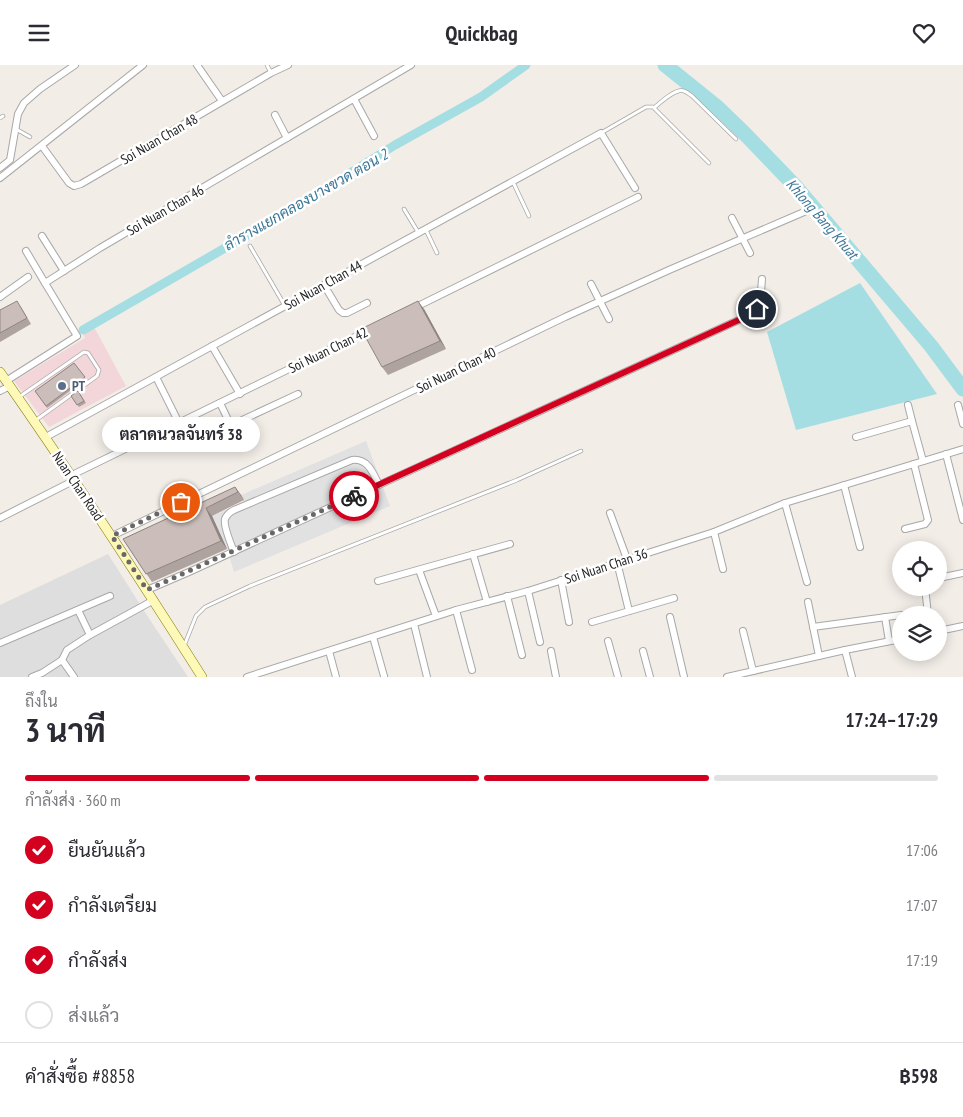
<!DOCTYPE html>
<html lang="th">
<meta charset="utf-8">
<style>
body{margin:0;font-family:"PT Sans Narrow",Sarabun,sans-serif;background:#f2f2f3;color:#2b2b33;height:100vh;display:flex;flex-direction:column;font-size:19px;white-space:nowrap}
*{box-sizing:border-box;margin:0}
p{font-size:16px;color:#7c7c81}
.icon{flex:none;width:28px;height:28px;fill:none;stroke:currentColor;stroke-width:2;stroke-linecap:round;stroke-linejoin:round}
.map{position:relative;height:612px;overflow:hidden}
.drawer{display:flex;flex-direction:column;background:#fff;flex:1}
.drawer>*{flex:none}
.buttons{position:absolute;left:892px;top:476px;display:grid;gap:10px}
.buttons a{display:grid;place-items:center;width:55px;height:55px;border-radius:50%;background:#fff;box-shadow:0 2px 12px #0003;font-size:25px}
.pin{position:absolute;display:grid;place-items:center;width:42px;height:42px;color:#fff;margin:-21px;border:2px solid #fff;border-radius:50%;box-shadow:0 1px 5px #0007}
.courier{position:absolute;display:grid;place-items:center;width:50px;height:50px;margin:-25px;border:4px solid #d3001f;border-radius:50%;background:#fff;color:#222;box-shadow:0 1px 6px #0007}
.bubble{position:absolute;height:35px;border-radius:18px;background:#fff;box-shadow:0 2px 12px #0003;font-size:16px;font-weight:700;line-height:35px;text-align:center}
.headline em{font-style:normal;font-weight:700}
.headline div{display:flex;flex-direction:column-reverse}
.headline{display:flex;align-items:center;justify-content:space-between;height:85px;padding:0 25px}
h1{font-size:32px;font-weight:700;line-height:38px}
.bar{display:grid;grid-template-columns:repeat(4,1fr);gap:8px 5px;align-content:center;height:60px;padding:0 25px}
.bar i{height:6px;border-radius:4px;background:#e1e1e2}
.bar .current{background:#d3001f}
.bar p{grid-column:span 4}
.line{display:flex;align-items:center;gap:12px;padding:0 25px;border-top:1px solid #e1e1e2}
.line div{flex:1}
ol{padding:0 25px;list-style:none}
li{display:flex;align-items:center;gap:15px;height:55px}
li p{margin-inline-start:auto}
li .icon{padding:5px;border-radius:50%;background:#d3001f;color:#fff;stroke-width:4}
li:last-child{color:#7c7c81}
li i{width:28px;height:28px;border:2px solid #e1e1e2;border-radius:50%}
header{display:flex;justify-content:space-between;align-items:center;height:65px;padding:0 25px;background:#fff;font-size:22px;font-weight:700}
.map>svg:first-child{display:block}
</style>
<header><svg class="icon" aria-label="menu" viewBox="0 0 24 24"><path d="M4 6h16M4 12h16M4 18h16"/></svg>Quickbag<svg class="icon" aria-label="heart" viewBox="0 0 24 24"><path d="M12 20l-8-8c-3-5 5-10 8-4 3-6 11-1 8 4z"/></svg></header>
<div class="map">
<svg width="963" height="612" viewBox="0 0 963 612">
<rect width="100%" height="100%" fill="#f2ede7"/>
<path fill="#dfdede" d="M108,489l42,66 38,57h-188v-72z"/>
<path fill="#f3d6d9" d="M94,262l32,59 -77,41 -35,-46 71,-43 -2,-5z"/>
<path fill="#e1e1e1" d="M366,376l24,65 -156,66 -6,-20 -16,-36 32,-14 -3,-7z"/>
<path fill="#a5dee2" d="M860,218l77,111 -141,36 -29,-98z"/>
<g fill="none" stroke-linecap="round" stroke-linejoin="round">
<path stroke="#a5dee2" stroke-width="9" d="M83,265l206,-119 106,-66 86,-48 45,-32"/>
<path stroke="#a5dee2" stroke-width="15" d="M665,0l51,41 30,29 51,53 134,158 32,43"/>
<g stroke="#a8a8a8" stroke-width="4.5">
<g id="lane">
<path d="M267,0l4,8"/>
<path d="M655,42c6,-5 21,-19 29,-16 3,1 5,3 8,5l44,43"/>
<path d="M0,53l3,-2"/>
<path d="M16,64l14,8"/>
<path d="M601,68l45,-26h7l56,56"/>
<path d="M513,117l16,34"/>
<path d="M404,144l14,23"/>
<path d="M426,165l11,23"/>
<path d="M250,181l35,60"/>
<path d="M19,332l65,-45 4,1 11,17 -2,6 -61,44"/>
<path d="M184,581l12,-30 9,-9 45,-21 267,-106 64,-29"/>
</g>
</g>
<g stroke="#a8a8a8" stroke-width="8">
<g id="street">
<path d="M197,0l25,36"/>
<path d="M354,34l20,37"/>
<path d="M275,50l12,23"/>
<path d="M42,81l27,37 5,3 7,-2 190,-111 17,-8"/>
<path d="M0,103l10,-8 8,-46 6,-11 16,-14 35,-24"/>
<path d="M0,113l143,-113"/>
<path d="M732,153l18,35"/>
<path d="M42,171l22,35"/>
<path d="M26,186l19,32"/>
<path d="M591,219l18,35"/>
<path d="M324,220l15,25 4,3h4l20,-10"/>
<path d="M0,232l28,-20"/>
<path d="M414,243l224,-111"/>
<path d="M212,281l28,48"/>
<path d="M156,312l23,46"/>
<path d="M6,316l71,-45 -32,-53 55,-35 311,-183"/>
<path d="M0,326l10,-5"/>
<path d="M220,338l11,23"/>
<path d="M908,340l4,16"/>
<path d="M958,340l5,19"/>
<path d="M208,371l90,-42"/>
<path d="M46,372l555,-304 34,55"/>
<path d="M856,372l56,-16 11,40"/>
<path d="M946,389l17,66"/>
<path d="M72,410l297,-145"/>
<path d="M844,420l16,62"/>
<path d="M785,438l22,79"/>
<path d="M610,448l17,46"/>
<path d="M0,453l75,-38"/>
<path d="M905,464l20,-5 3,-4 -14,-56"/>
<path d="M714,467l9,37"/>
<path d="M112,471l453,-219 104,-47 135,-58"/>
<path d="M234,487c-3,-8 -11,-26 -9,-33 2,-5 5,-7 9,-9l118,-50c16,-2 21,13 27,25"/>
<path d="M473,489l14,48"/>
<path d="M617,497l12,49"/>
<path d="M419,505l17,46"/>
<path d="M939,513l24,-5"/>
<path d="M561,515l8,42"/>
<path d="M378,516l132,-37"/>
<path d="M925,522l3,28"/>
<path d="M147,525l42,-18 565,-259c7,-10 7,-22 8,-34"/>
<path d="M528,526l12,51"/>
<path d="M507,531l15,59"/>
<path d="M808,537l11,54"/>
<path d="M78,545l12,25"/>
<path d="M456,545l16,60"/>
<path d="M904,550l7,-1"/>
<path d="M670,552l14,60"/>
<path d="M885,552l4,24"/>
<path d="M592,557l82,-24"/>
<path d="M414,559l13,53"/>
<path d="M813,562l88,-12"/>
<path d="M743,566l10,40"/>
<path d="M939,566l24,-5"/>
<path d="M373,572l11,39"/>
<path d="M608,576l10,36"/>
<path d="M0,578l110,-47"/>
<path d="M845,585l7,27"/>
<path d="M329,586l7,26"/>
<path d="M551,586l5,26"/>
<path d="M643,586l7,26"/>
<path d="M62,595l12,17"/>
<path d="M32,612l10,-4 20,-13 5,-10 23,-15 64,-35"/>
<path d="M247,612l209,-67 72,-19 186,-59 71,-29 178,-54"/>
<path d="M727,612l118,-27 56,-11"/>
</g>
</g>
<g stroke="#817c00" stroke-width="10">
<path id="secondary" d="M0,307c70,100 137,202 202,305"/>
</g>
<use href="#lane" stroke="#fff" stroke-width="3"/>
<use href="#street" stroke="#fff" stroke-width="6"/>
<use href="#secondary" stroke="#fef8b9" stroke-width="9"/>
</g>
<g fill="#afa3a0">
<path d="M21,242l10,17 -31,18v-32z"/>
<path d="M424,244l22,40 -58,26 -6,-8z"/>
<path d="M74,298l12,16 -39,29 -12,-17z"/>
<path d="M78,326l8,12 -7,4 -8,-11z"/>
<path d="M235,422l6,8 3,5 -32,16 15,33 -75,33 -29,-43z"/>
</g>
<g fill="#8e8582">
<path d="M418,236l6,8 22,40 -6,-8z"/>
<path d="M235,422l6,8 3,5 -6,-8z"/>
<path d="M206,443l6,8 15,33 -6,-8z"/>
</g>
<g fill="#cbbeba" stroke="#8e8582">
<path d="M17,236l10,17 -27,15v-23z"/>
<path d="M418,236l22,40 -58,26 -21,-38z"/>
<path d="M74,298l11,14 -39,29 -11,-15z"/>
<path d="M78,326l6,10 -7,4 -6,-9z"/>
<path d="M235,422l3,5 -32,16 15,33 -75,33 -23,-35z"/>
</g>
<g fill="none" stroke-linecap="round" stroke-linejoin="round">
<path stroke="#6a6866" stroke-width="5" stroke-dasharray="0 9" d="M181,437l-69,34 35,54 207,-94"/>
<path stroke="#d3001f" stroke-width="6" d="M354,431l400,-183 3,-4"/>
</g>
<circle fill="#5c6f8a" stroke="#fff" stroke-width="2" cx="62" cy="321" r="5"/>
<g text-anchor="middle" stroke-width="5" stroke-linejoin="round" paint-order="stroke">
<g font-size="14" fill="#212121" stroke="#fff">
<text transform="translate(159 74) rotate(-30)" y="5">Soi Nuan Chan 48</text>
<text transform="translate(165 145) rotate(-30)" y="5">Soi Nuan Chan 46</text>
<text transform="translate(323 220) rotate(-29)" y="5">Soi Nuan Chan 44</text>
<text transform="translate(328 285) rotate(-26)" y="5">Soi Nuan Chan 42</text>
<text transform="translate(456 305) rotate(-26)" y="5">Soi Nuan Chan 40</text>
<text transform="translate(78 421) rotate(56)" y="5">Nuan Chan Road</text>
<text transform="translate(606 501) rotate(-18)" y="5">Soi Nuan Chan 36</text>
</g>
<g font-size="14" font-weight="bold" fill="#4e5e75" stroke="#fff" text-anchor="start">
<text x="72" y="326">PT</text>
</g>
<g font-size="15" font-style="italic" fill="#3b7798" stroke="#fff">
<text transform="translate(306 135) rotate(-30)" y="5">ลำรางแยกคลองบางขวด ตอน 2</text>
<text transform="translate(822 154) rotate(49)" y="5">Khlong Bang Khuat</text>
</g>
</g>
</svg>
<div class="buttons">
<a><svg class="icon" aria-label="locate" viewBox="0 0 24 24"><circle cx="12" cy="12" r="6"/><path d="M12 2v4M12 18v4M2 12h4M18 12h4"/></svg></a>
<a><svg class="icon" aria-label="layers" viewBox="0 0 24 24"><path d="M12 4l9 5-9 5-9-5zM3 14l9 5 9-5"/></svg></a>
</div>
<div class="pin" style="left:181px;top:437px;background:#ea580c"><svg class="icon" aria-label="bag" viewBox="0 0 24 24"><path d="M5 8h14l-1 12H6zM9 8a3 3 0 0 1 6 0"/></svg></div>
<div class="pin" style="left:757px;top:244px;background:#1f2937"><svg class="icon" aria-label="home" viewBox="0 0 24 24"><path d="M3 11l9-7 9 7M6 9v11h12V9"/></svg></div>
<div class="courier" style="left:354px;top:431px"><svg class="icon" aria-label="bike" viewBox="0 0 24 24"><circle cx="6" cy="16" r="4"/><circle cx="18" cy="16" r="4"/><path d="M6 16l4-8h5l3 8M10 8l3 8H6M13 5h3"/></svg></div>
<div class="bubble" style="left:102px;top:352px;width:158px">ตลาดนวลจันทร์ 38</div>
</div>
<section class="drawer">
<div class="headline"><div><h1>3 นาที</h1><p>ถึงใน</p></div><em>17:24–17:29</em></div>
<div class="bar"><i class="current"></i><i class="current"></i><i class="current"></i><i></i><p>กำลังส่ง · 360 m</p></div>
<ol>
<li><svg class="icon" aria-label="check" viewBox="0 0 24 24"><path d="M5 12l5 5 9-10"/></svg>ยืนยันแล้ว<p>17:06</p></li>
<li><svg class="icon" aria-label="check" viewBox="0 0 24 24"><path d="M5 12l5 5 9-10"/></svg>กำลังเตรียม<p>17:07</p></li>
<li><svg class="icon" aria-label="check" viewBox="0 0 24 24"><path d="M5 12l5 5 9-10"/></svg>กำลังส่ง<p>17:19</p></li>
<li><i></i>ส่งแล้ว</li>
</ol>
<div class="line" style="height:65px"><div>คำสั่งซื้อ #8858</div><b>฿598</b></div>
</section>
